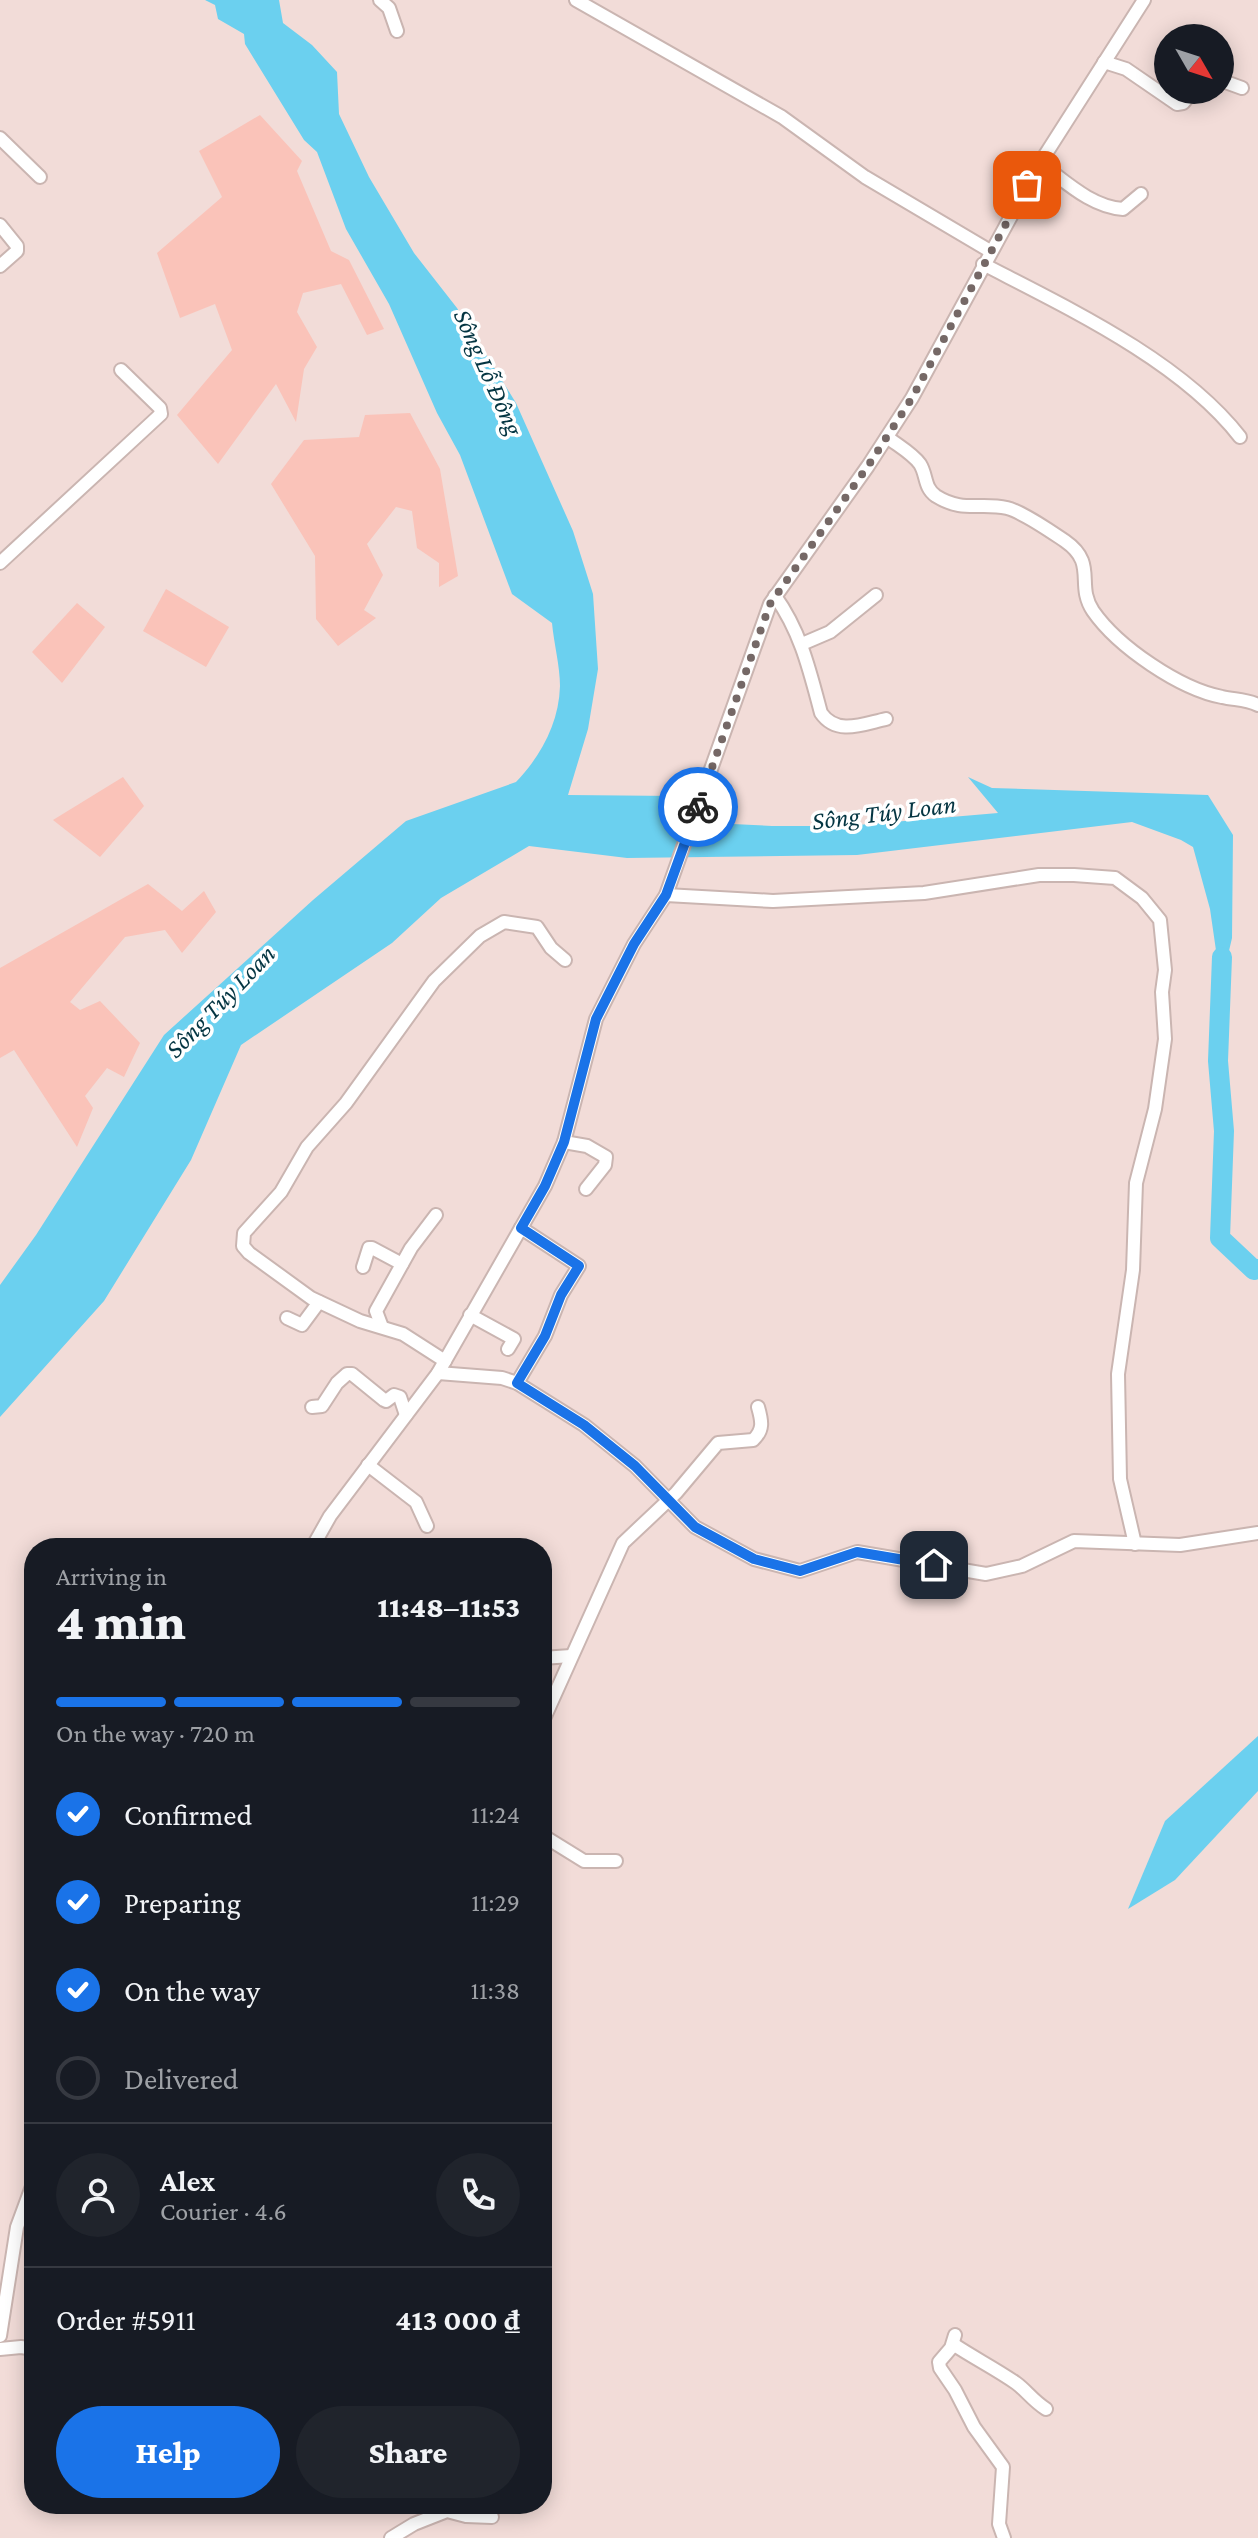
<!DOCTYPE html>
<meta charset="utf-8">
<style>
body{margin:0;font-family:"Crimson Pro",serif;background:#20242c;color:#f1f3f6;height:100vh;display:flex;flex-direction:column;font-size:30px;white-space:nowrap}
*{box-sizing:border-box;margin:0}
p{font-size:26px;color:#9ea1a6}
.icon{flex:none;width:44px;height:44px;fill:none;stroke:currentColor;stroke-width:2;stroke-linecap:round;stroke-linejoin:round}
.map{position:relative;flex:1;overflow:hidden}
.drawer{position:absolute;left:24px;top:1538px;width:528px;height:976px;display:flex;flex-direction:column;background:#171b24;border-radius:32px;box-shadow:0 4px 20px #0003}
.drawer>*{flex:none}
.needle{width:52px;rotate:129deg}
.buttons{position:absolute;left:1154px;top:24px;display:grid;gap:16px}
.buttons a{display:grid;place-items:center;width:80px;height:80px;border-radius:50%;background:#171b24;box-shadow:0 4px 20px #0003;font-size:40px}
.pin{position:absolute;display:grid;place-items:center;width:68px;height:68px;color:#fff;margin:-34px;border-radius:16px;box-shadow:0 4px 12px #0006}
.courier{position:absolute;display:grid;place-items:center;width:80px;height:80px;margin:-40px;border:6px solid #1a73e8;border-radius:50%;background:#fff;color:#222;box-shadow:0 2px 10px #0007}
.summary em{font-style:normal;font-weight:800}
.summary div{display:flex;flex-direction:column-reverse}
.summary{display:flex;align-items:center;justify-content:space-between;height:136px;padding:0 32px}
h1{font-size:52px;font-weight:800;line-height:60px}
.bar{display:grid;grid-template-columns:repeat(4,1fr);gap:12px 8px;align-content:center;height:96px;padding:0 32px}
.bar i{height:10px;border-radius:6px;background:#363941}
.bar .selected{background:#1a73e8}
.bar p{grid-column:span 4}
.line{display:flex;align-items:center;gap:20px;padding:0 32px;border-top:2px solid #363941}
.line div{flex:1}
.round{display:grid;place-items:center;flex:none;width:84px;height:84px;border-radius:42px;background:#20242c}
ol{padding:0 32px;list-style:none}
li{display:flex;align-items:center;gap:24px;height:88px}
li p{margin-inline-start:auto}
li .icon{padding:8px;border-radius:50%;background:#1a73e8;color:#fff;stroke-width:4}
li:last-child{color:#9ea1a6}
li i{width:44px;height:44px;border:4px solid #363941;border-radius:50%}
.button{display:flex;gap:16px;margin-top:auto;padding:16px 32px}
.button a{flex:1;height:92px;border-radius:48px;background:#1a73e8;color:#fff;font-size:32px;font-weight:800;line-height:92px;text-align:center}
.button a+a{background:#20242c;color:#f1f3f6}
.map>svg:first-child{display:block}
</style>
<div class="map">
<svg width="1258" height="2538" viewBox="0 0 1258 2538">
<rect width="100%" height="100%" fill="#f2dcd8"/>
<g fill="#fac3b9">
<path d="M260,115l42,46 -5,10 34,80 18,9 35,69 -17,6 -26,-51 -38,9 -6,19 20,35 -13,22 -8,53 -20,-38 -58,80 -41,-49 55,-65 -17,-46 -35,14 -23,-65 65,-56 -23,-46z"/>
<path d="M410,413l30,56 18,107 -19,11v-24l-22,-15 -5,-37 -16,-4 -29,37 16,31 -19,35 12,8 -38,28 -22,-27 -1,-63 -44,-72 33,-44 55,-3 6,-22z"/>
<path d="M166,589l63,38 -23,40 -63,-36z"/>
<path d="M77,603l28,24 -43,56 -30,-31z"/>
<path d="M123,777l21,29 -44,51 -47,-37z"/>
<path d="M148,884l34,27 22,-20 12,21 -34,41 -17,-23 -40,7 -55,65 10,8 20,-9 40,42 -16,34 -17,-9 -22,28 8,12 -16,39 -63,-97 -14,8v-90z"/>
</g>
<g fill="#6bd0ef">
<path d="M205,0h74l4,23 29,22 25,27 2,42 30,63 45,76 43,55 59,95 57,128 20,63 5,75 -10,60 -20,66 107,1 -6,25 103,5h74l152,-13 -30,-36 24,11 216,7 25,40 -1,103 -11,47 -11,-76 -17,-62 -12,-7 -49,-18 -275,33 -230,3 -98,-12 -88,52 -49,45 -151,102 -50,115 -87,141 -104,116v-132l36,-50 128,-200 149,-135 93,-79 110,-39c25,-26 43,-59 44,-96 0,-20 -6,-42 -8,-63l-40,-29 -52,-139 -23,-42 -48,-109 -43,-75 -29,-77 -13,-12 -59,-96 -1,-10 -26,-15 -3,-14z"/>
<path d="M1258,1736v55l-83,89 -47,29 37,-88z"/>
</g>
<g fill="none" stroke-linecap="round" stroke-linejoin="round">
<path stroke="#6bd0ef" stroke-width="20" d="M1222,957l-4,104 6,70 -4,107 34,32 4,-1"/>
<g stroke="#cab5b1" stroke-width="16">
<g id="minor">
<path d="M380,0l9,8 8,23"/>
<path d="M576,0l206,117 83,60 125,74"/>
<path d="M1104,62l22,7 51,35 6,-1 11,-13"/>
<path d="M1220,80l22,8"/>
<path d="M0,138l40,39"/>
<path d="M1040,163c25,18 51,44 83,46l18,-15"/>
<path d="M0,225l17,21v5l-17,15"/>
<path d="M983,264c85,44 198,97 257,173"/>
<path d="M887,437c10,8 25,16 33,27 7,11 4,24 16,32 27,17 44,6 71,12 16,4 43,23 58,33 33,23 10,43 28,70 25,36 87,78 129,86 13,3 24,2 36,8"/>
<path d="M0,563l161,-149 -1,-6 -39,-38"/>
<path d="M775,596c26,36 35,76 46,117 16,23 42,11 65,6"/>
<path d="M802,644l28,-12 46,-37"/>
<path d="M666,895l107,6 151,-8 115,-18h35l41,3 27,20 18,22 5,50 -3,22 3,47 -10,70 -19,74 -3,87 -15,104 2,105 15,65"/>
<path d="M564,1142l23,4 19,11 -1,8 -19,24"/>
<path d="M363,1267l6,-19h3l30,16"/>
<path d="M470,1315l44,24 -6,10"/>
<path d="M287,1318l15,7 17,-23"/>
<path d="M382,1327l-6,-16 35,-63 25,-33"/>
<path d="M445,1361l-42,-27 -43,-13 -49,-23 -62,-45 -6,-7 1,-13 37,-41 26,-45 39,-44 88,-122 46,-45 24,-14 33,5 14,21 14,12"/>
<path d="M438,1373l64,5 15,5 67,42 51,41 60,61 59,32 46,12 57,-19 129,22 36,-8 52,-25 106,4 78,-12"/>
<path d="M517,1383l28,-47 16,-41 18,-29 -58,-38"/>
<path d="M312,1407l10,-1 15,-23 10,-9h5l32,26 2,1 8,-6 6,2 6,18"/>
<path d="M368,1465l48,37 11,24"/>
<path d="M312,1548l18,-32 108,-143 107,-187 19,-44 32,-123 38,-75 32,-49 104,-291 98,-138 44,-68 128,-235 104,-163"/>
<path d="M542,1658l29,-2"/>
<path d="M542,1723l81,-180 53,-50 42,-50 35,-3c11,-10 9,-19 5,-33"/>
<path d="M542,1835l42,26h32"/>
<path d="M955,2335l-4,13 -12,14 1,6 15,22 19,37 29,40 -4,57 5,14"/>
<path d="M0,2336l17,-109 17,-46"/>
<path d="M953,2344c21,14 43,25 63,39 11,8 16,17 30,26"/>
<path d="M0,2349l21,-2 13,2"/>
<path d="M391,2538l23,-14 33,-13 19,5 26,1"/>
</g>
</g>
<use href="#minor" stroke="#fff" stroke-width="12"/>
</g>
<g fill="none" stroke-linecap="round" stroke-linejoin="round">
<path stroke="#756866" stroke-width="8" stroke-dasharray="0 14.4" d="M698,807l72,-203 98,-138 44,-68 115,-213"/>
<path stroke="#1a73e8" stroke-width="10" d="M698,807l-32,88 -32,49 -38,75 -32,123 -19,44 -24,42 58,38 -18,29 -16,41 -28,47 67,42 51,41 60,61 59,32 46,12 57,-19 77,13"/>
</g>
<g text-anchor="middle" stroke-width="7" stroke-linejoin="round" paint-order="stroke">
<g font-size="26" font-style="italic" fill="#043542" stroke="#fff">
<text transform="translate(489 372) rotate(66)" y="9">Sông Lỗ Đông</text>
<text transform="translate(884 812) rotate(-7)" y="9">Sông Túy Loan</text>
<text transform="translate(220 1001) rotate(-46)" y="9">Sông Túy Loan</text>
</g>
</g>
</svg>
<div class="buttons">
<a><svg class="needle" viewBox="-14 -14 28 28"><path d="M0-13l5 13h-10z" fill="#e53935"/><path d="M0 13l5-13h-10z" fill="#9ea1a6"/></svg></a>
</div>
<div class="pin" style="left:1027px;top:185px;background:#ea580c"><svg class="icon" aria-label="bag" viewBox="0 0 24 24"><path d="M5 8h14l-1 12H6zM9 8a3 3 0 0 1 6 0"/></svg></div>
<div class="pin" style="left:934px;top:1565px;background:#1f2937"><svg class="icon" aria-label="home" viewBox="0 0 24 24"><path d="M3 11l9-7 9 7M6 9v11h12V9"/></svg></div>
<div class="courier" style="left:698px;top:807px"><svg class="icon" aria-label="bike" viewBox="0 0 24 24"><circle cx="6" cy="16" r="4"/><circle cx="18" cy="16" r="4"/><path d="M6 16l4-8h5l3 8M10 8l3 8H6M13 5h3"/></svg></div>
<section class="drawer">
<div class="summary"><div><h1>4 min</h1><p>Arriving in</p></div><em>11:48–11:53</em></div>
<div class="bar"><i class="selected"></i><i class="selected"></i><i class="selected"></i><i></i><p>On the way · 720 m</p></div>
<ol>
<li><svg class="icon" aria-label="check" viewBox="0 0 24 24"><path d="M5 12l5 5 9-10"/></svg>Confirmed<p>11:24</p></li>
<li><svg class="icon" aria-label="check" viewBox="0 0 24 24"><path d="M5 12l5 5 9-10"/></svg>Preparing<p>11:29</p></li>
<li><svg class="icon" aria-label="check" viewBox="0 0 24 24"><path d="M5 12l5 5 9-10"/></svg>On the way<p>11:38</p></li>
<li><i></i>Delivered</li>
</ol>
<div class="line" style="height:144px"><a class="round"><svg class="icon" aria-label="person" viewBox="0 0 24 24"><circle cx="12" cy="8" r="4"/><path d="M4 21q1-7 8-7t8 7"/></svg></a><div><b>Alex</b><p>Courier · 4.6</p></div><a class="round"><svg class="icon" aria-label="phone" viewBox="0 0 24 24"><path d="M5 4h4l2 5-3 2q2 4 5 5l2-3 5 2v4C11 20 4 13 5 4z"/></svg></a></div>
<div class="line" style="height:104px"><div>Order #5911</div><b>413 000 ₫</b></div>
<div class="button"><a>Help</a><a>Share</a></div>
</section>
</div>
